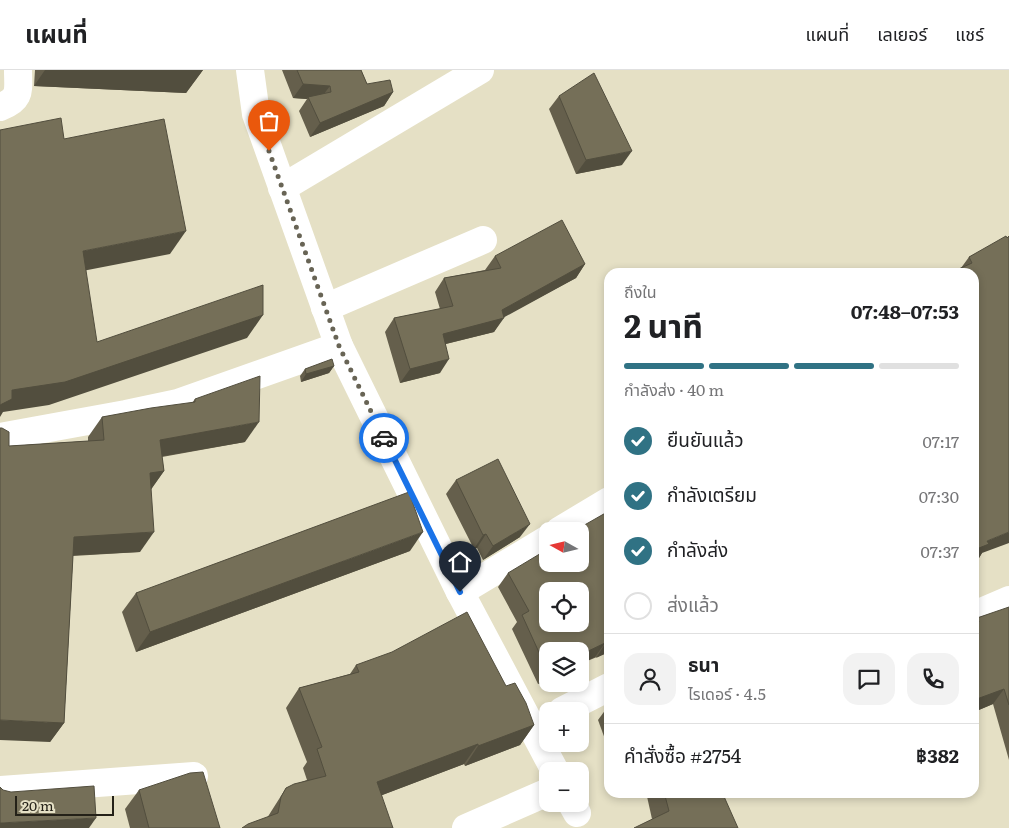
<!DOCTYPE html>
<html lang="th">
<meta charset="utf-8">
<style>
body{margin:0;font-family:Literata,"Noto Sans Thai",serif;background:#f2f2f2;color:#202124;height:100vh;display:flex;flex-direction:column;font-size:19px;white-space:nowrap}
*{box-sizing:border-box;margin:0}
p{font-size:16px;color:#757577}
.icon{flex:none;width:28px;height:28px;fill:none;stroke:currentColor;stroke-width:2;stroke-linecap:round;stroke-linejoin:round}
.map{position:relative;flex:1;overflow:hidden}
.sheet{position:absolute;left:604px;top:198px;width:375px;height:530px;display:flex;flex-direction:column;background:#fff;border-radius:15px;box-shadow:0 2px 8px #0003}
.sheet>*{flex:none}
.needle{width:32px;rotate:278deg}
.fabs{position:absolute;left:539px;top:452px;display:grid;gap:10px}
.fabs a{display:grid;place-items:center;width:50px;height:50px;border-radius:10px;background:#fff;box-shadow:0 2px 8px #0003;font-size:25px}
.scale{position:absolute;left:15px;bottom:12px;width:99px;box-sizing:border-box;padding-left:5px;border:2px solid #242118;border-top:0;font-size:14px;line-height:18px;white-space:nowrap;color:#242118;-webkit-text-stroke:4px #e5e0c5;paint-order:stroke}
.pin{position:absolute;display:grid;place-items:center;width:42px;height:42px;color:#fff;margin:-51px -21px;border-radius:50% 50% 50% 0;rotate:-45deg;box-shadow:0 0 5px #0007}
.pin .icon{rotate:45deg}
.courier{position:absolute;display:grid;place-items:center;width:50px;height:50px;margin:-25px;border:4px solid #1a73e8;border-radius:50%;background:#fff;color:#222;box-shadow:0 1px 6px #0007}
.head em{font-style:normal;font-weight:700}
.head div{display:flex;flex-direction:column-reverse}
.head{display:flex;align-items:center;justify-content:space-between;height:85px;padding:0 20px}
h1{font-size:32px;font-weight:700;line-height:38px}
.bar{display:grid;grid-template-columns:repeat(4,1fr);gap:8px 5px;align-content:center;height:60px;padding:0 20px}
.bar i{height:6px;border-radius:4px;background:#e0e0e0}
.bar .on{background:#307284}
.bar p{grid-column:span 4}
.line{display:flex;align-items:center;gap:12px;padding:0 20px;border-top:1px solid #e0e0e0}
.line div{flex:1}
.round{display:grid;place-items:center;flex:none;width:52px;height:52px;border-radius:15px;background:#f2f2f2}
ol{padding:0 20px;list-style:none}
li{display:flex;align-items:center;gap:15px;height:55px}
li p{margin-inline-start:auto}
li .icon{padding:5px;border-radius:50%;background:#307284;color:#fff;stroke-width:4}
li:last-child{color:#757577}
li i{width:28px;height:28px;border:2px solid #e0e0e0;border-radius:50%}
header{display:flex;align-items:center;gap:30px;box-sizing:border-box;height:70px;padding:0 25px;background:#fff;border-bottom:1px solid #e0e0e0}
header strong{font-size:24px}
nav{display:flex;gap:28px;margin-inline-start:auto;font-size:18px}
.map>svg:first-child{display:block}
</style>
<header>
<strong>แผนที่</strong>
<nav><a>แผนที่</a><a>เลเยอร์</a><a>แชร์</a></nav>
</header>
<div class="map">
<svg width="1009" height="758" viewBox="0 0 1009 758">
<rect width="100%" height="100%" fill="#e5e0c5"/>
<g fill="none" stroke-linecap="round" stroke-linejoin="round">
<g stroke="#fff" stroke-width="28">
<path d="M250,0l6,44 83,232 121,246 95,179"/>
<path d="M0,37c22,-8 18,-17 18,-37"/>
<path d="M282,118l198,-118"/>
<path d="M325,238l158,-68"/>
<path d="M0,367l126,-23 52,-11 161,-57"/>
<path d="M559,461l50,-30"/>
<path d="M460,522l88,-53"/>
<path d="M974,545l35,-15"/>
<path d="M562,641l47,-24"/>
<path d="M0,720l194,-14"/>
<path d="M572,734l5,9"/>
<path d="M466,758l82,-36"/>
</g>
</g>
<g fill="#655f4c">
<path d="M35,0h168l-17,23 -152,-7z"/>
<path d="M282,0h79l6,14 26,8 -9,14 -74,31 -11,-26 8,-12 -14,-1z"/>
<path d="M559,26l63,69 -46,9 -27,-65z"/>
<path d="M1007,168l-25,315 -3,5 -5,2v-288l-13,-4 8,-11z"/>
<path d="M495,186l90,8 -9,14 -73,39 -9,15 -48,12 -6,29 -40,10 -15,-51 9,-14 46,-9 -5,-17 9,-14 41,-8z"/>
<path d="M334,296l-5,7 -28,9 -1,-6 5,-7z"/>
<path d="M195,329l50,43 -83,15 2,14 -13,18 -11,63 -67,4 -9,167 -14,19 -41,-296 79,-5v-4l14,-20 90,-14z"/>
<path d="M456,410l64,57 -37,23 -6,-12 -3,1 -28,-55z"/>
<path d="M410,481l-274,101 -14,-40 14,-19z"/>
<path d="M580,494l29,88 -29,12v-13h-32v28l-10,5 -26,-55 5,-7 -19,-35 10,-14z"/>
<path d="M1009,538v152l-16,-56 -19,8v-89l3,-5z"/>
<path d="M356,595l150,21 28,39 -14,20 -55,21 -1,-2 -82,31 -115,23 19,-30 21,-8 -4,-12 4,-6 -21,-54 13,-20 51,-14z"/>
<path d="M609,635v45l-11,-30z"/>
<path d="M139,720l81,38h-90l-5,-19z"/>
<path d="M646,722h76l-70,27z"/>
</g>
<g fill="#524e3e">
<path d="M45,0h158l-17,23 -152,-7z"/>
<path d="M303,14l27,2 -10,13 -12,-2 -1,2 -14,-1z"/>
<path d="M393,22l-9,14 -74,31 10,-14z"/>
<path d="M632,81l-10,14 -46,9 10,-14z"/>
<path d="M186,161l-16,23 -103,20 16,-23z"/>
<path d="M585,194l-9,14 -75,41 3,-1 -10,14 -61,15 10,-13 59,-24z"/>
<path d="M263,245l-16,23 -198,67 -46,7 -3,5v-12l12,-15z"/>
<path d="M449,289l-9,14 -40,10 10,-14z"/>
<path d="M334,296l-5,7 -28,9 5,-8z"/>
<path d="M259,352l-14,20 -99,17 14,-19z"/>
<path d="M164,401l-14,20v-18z"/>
<path d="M530,454l-10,13 -37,23 10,-14z"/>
<path d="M154,462l-14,20 -80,4 14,-19z"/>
<path d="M423,462l-13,19 -274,101 14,-20z"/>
<path d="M1009,462v11l-27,10 -3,5 -5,2v-10l13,-9z"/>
<path d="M486,464l-9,14 -3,1 9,-14z"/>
<path d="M609,572v10l-13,6 9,-14z"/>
<path d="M605,573l-10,14 -15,7v-9z"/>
<path d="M548,600v9l-10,5z"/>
<path d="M1004,619l-11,15 -19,8v-12z"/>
<path d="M0,650l64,3 -14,19 -50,-2z"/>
<path d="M534,655l-14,20 -55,21 13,-20z"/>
<path d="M478,674l-14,20 -100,38 13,-20z"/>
<path d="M96,748l-7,10h-89v-5z"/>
</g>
<g fill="#756f58" stroke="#524e3e" fill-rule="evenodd">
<path d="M297,0h64l6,14 23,-4 3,12 -73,31 -12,-26 23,-5 -1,-6 -27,-2z"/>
<path d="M594,3l38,78 -46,9 -27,-64z"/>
<path d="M61,48l3,21 100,-20 22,112 -103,20 14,91 166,-57v30l-198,67 -53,8v9l-12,6v-275z"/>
<path d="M562,150l23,44 -83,46 2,8 -61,16 6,25 -39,10 -16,-51 59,-12 -9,-28 57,-10 -6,-12z"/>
<path d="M1006,166l1,2 2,-2v296l-22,9 2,3 -15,6v-278h-22l20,-9 -3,-6z"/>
<path d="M332,289l2,7 -28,8 -1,-5z"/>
<path d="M260,306l-1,46 -99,18 4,31 -14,2 4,59 -80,5 -10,186 -64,-3v-292h2l7,4v14l95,-6 -2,-23 49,-9 44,-6v-3z"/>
<path d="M498,389l32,65 -37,22 -7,-12 -3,1 -27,-55z"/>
<path d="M409,422l14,40 -273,100 -14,-39z"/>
<path d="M609,441v131l-4,2v-1l-25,12v-4h-32l-1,19 -25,-55 7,-4 -21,-38 40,-24v15h32v-33h-6zM548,521h32v33h-32z"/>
<path d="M1009,537v98l-5,-16 -30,11v-76l5,-2 -2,-4z"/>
<path d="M467,542l39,74 9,-3 11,20 8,22 -56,21v-2l-101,38 16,46h-151l6,-4 30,-11 3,-16 5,-9 8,-4 32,-8 -9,-27 5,-2 -23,-59 60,-16 -3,-7 36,-13z"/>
<path d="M203,702l17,56h-71l-10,-38 51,-17z"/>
<path d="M94,716l2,32 -96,5v-36l3,3 8,2z"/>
<path d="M664,722h58l16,36h-104l35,-17z"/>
</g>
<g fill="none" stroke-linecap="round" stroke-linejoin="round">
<path stroke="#686455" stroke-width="5" stroke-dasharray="0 9" d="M269,81l70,195 45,92"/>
<path stroke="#1a73e8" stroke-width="6" d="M384,368l76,154"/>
</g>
</svg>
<div class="fabs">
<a><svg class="needle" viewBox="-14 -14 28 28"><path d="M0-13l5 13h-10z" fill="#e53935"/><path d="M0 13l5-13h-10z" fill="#757577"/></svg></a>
<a><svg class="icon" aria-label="locate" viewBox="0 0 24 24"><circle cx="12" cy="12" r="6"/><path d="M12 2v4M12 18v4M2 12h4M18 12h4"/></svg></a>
<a><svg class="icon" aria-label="layers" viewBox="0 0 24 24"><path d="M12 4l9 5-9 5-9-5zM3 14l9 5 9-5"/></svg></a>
<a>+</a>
<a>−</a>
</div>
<div class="scale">20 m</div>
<div class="pin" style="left:269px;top:81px;background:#ea580c"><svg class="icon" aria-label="bag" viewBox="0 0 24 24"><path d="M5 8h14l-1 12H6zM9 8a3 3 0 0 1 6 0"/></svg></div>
<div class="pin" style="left:460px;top:522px;background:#1f2937"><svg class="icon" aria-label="home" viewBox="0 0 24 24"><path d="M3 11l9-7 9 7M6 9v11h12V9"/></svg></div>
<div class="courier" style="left:384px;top:368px"><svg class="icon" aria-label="car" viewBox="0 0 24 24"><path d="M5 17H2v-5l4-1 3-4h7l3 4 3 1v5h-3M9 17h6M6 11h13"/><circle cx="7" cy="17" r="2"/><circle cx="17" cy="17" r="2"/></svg></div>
<section class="sheet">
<div class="head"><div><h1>2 นาที</h1><p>ถึงใน</p></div><em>07:48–07:53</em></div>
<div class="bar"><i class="on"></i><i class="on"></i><i class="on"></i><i></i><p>กำลังส่ง · 40 m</p></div>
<ol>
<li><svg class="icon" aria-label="check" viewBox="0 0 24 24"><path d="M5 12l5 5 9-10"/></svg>ยืนยันแล้ว<p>07:17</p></li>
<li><svg class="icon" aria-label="check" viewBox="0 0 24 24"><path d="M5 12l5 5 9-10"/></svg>กำลังเตรียม<p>07:30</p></li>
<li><svg class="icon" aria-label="check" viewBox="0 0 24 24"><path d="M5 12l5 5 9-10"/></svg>กำลังส่ง<p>07:37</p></li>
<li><i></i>ส่งแล้ว</li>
</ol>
<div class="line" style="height:90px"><a class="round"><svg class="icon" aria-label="person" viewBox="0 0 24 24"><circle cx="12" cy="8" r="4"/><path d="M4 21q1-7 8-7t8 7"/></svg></a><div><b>ธนา</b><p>ไรเดอร์ · 4.5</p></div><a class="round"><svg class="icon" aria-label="chat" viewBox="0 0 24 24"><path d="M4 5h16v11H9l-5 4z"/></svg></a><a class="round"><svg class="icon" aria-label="phone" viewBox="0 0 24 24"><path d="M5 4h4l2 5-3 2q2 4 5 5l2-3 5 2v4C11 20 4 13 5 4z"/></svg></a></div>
<div class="line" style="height:65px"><div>คำสั่งซื้อ #2754</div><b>฿382</b></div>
</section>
</div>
